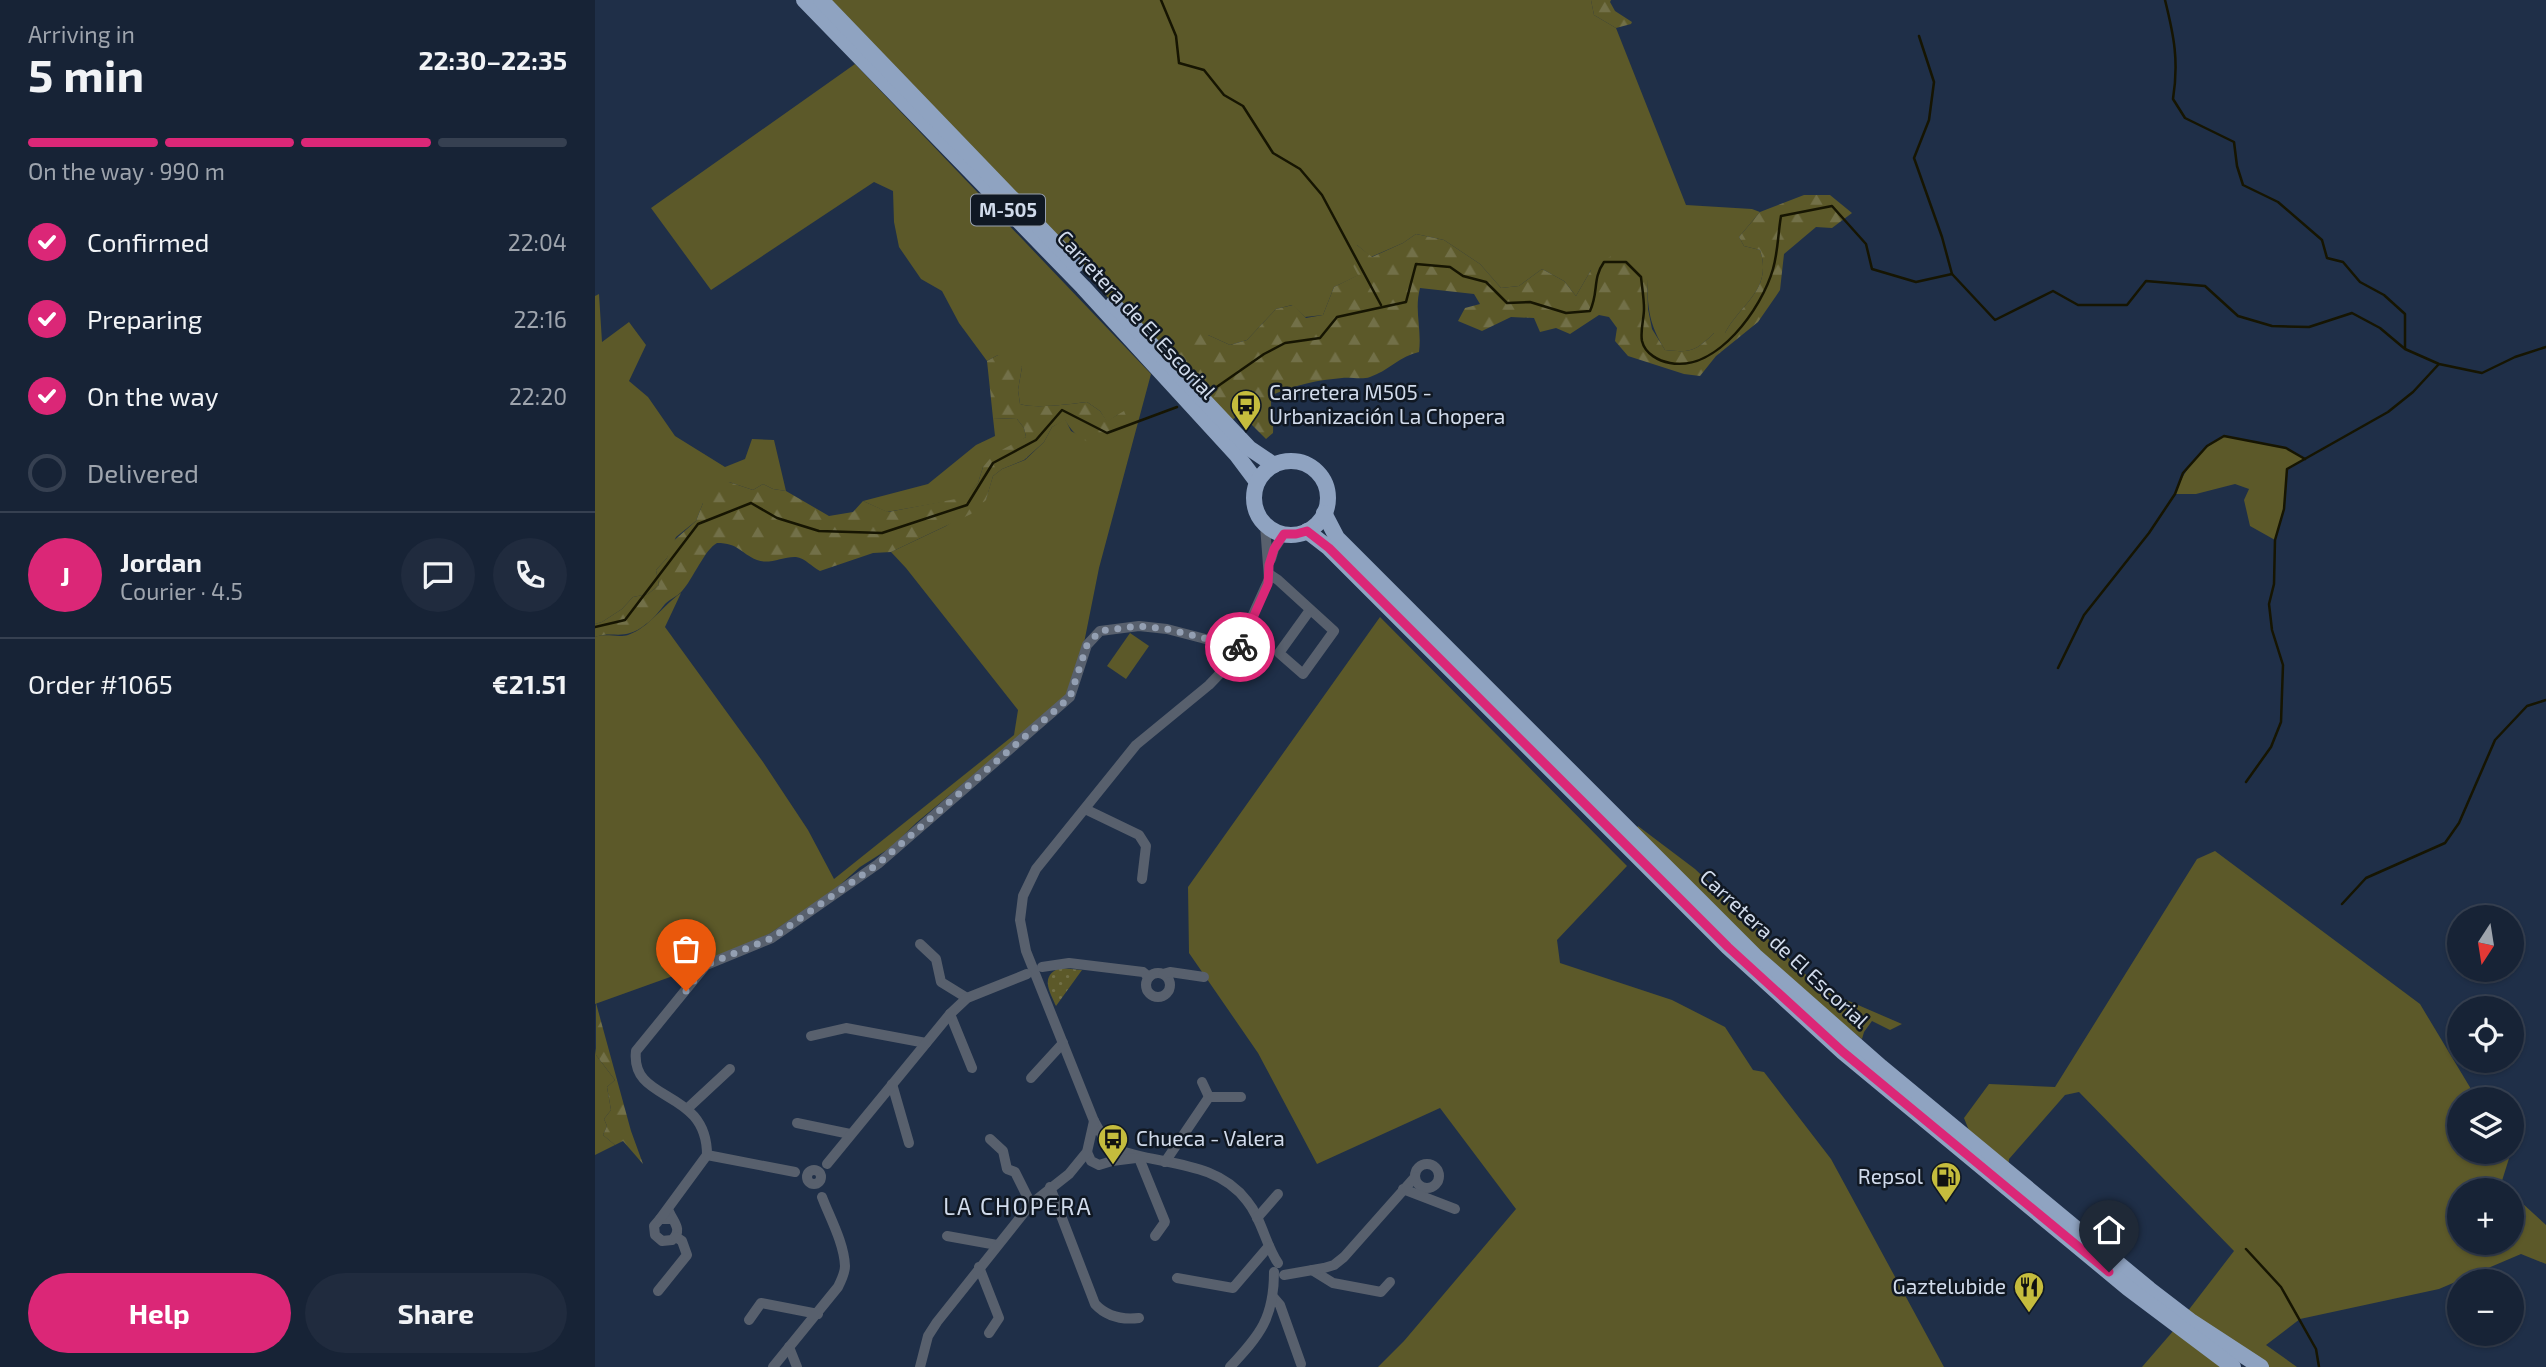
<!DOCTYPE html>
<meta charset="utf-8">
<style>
body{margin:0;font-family:"Exo 2",sans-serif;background:#202b3e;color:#f1f3f6;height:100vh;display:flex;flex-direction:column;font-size:26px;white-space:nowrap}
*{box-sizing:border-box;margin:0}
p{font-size:23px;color:#9ea4ad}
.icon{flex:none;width:38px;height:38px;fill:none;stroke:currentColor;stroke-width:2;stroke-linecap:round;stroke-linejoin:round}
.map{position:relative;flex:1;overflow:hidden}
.panel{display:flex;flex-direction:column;background:#172336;width:595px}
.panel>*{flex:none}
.needle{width:46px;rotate:192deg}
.buttons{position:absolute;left:1852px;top:905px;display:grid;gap:14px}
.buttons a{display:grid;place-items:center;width:77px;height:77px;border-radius:50%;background:#172336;box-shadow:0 2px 5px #0004,0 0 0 2px #364051;font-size:35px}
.pin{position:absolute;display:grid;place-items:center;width:60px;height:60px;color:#fff;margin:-72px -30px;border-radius:50% 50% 50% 0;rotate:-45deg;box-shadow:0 0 7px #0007}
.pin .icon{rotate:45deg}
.courier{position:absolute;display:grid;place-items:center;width:70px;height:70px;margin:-35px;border:5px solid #db2777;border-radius:50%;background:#fff;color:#222;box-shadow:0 2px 9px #0007}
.summary em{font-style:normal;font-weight:700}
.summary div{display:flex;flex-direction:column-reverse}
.summary{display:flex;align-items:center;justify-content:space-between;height:119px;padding:0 28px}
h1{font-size:46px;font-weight:700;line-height:52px}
.bar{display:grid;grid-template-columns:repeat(4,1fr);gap:10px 7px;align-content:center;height:84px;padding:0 28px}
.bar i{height:9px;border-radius:5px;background:#364051}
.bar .current{background:#db2777}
.bar p{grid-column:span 4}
.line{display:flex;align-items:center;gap:18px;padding:0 28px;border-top:2px solid #364051}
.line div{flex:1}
.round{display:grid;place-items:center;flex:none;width:74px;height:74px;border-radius:37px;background:#202b3e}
ol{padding:0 28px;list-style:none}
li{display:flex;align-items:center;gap:21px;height:77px}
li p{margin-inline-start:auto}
li .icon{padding:7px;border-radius:50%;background:#db2777;color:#fff;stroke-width:4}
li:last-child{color:#9ea4ad}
li i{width:38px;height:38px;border:4px solid #364051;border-radius:50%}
.button{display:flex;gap:14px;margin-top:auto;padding:14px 28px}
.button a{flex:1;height:80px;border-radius:42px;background:#db2777;color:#fff;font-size:28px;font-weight:700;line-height:80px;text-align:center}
.button a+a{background:#202b3e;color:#f1f3f6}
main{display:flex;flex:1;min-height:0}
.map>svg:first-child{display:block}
</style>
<main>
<section class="panel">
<div class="summary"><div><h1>5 min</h1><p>Arriving in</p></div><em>22:30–22:35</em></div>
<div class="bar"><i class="current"></i><i class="current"></i><i class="current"></i><i></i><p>On the way · 990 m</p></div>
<ol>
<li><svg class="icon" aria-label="check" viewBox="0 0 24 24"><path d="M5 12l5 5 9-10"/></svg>Confirmed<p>22:04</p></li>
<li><svg class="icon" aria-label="check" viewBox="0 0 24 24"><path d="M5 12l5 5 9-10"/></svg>Preparing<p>22:16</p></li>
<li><svg class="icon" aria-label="check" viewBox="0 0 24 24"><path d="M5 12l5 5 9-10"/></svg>On the way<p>22:20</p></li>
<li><i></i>Delivered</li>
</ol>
<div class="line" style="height:126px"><b class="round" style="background:#db2777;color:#fff">J</b><div><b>Jordan</b><p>Courier · 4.5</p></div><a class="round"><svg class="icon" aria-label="chat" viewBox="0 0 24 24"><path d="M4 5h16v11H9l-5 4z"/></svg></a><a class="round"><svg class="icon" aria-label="phone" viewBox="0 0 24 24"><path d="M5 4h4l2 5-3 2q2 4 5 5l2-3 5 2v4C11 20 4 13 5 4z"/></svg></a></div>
<div class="line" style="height:91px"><div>Order #1065</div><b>€21.51</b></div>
<div class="button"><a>Help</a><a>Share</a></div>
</section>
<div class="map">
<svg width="1951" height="1367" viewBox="0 0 1951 1367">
<defs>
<pattern id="forest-firs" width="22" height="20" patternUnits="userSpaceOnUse" patternTransform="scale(1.75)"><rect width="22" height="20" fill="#5c5929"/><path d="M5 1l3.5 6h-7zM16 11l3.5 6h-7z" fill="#727048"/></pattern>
<pattern id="park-dots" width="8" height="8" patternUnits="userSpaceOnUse" patternTransform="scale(1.75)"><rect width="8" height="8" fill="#5c5929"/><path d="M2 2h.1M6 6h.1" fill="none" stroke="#727048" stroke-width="1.8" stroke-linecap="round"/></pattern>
</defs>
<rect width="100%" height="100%" fill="#1f2f48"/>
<g fill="#5c5929">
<path d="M235,0h761l3,15 22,13 70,177 66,4 8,3 -21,25 5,9 16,4c13,40 -19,53 -35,83h-11c-18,18 -23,20 -49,17 -16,-26 -17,-40 -18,-70l-56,-10 -15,26 -12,-15 -22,-12 -23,17 -18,2 -21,-24 -36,-24 -28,-6 -13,9 -32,14 -14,-12 2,30 -25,12 -11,28 -18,2 -13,-12 -16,4 -29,31 -17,5 -22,-10 -53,13z"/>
<path d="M260,64l296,310 -52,194 -18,90 -12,37 -153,128 -23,23 -33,21 -28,25 -63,42 -71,33 -103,37v-367c11,-4 23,1 33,-2 22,-8 35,-30 53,-42l-16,34 98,135 45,68 26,49 180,-144 4,-25 -112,-142 -15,-16 55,-26 40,-27 7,-23 9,-7 23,-9 19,-18 8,-15 13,-8 6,12 18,10 30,-27 -12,8 -7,-11 -13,-9c-17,2 -52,7 -67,2l-2,-14 4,-23 -24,-12 -11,6 -28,-38 -17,-32 -21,-12 -22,-32 -5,-25 -1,-31 -19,-9 -163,108 -60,-82z"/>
<path d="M4,294l3,48 27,-20 17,23 -17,36 19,16 27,39 50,31 20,-8 7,-20 22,1 12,51 -13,-2 -10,-5 -10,6 -24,-8 -26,21 -7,18 -20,16 -9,21 -11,12 3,15 -11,9 -15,3 -11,12 -20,13 -7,2v-328z"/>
<path d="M398,418l24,1 7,9 2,9 -43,30 -5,16 -12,15 -79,14 -24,-11 65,-17 48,-39 19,-9z"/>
<path d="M1629,436l62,12 19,11 -18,10 -3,39 -9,32 -25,-14 -6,-26 5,-11 -14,-5 -39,10h-21c10,-26 25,-45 49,-58z"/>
<path d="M785,617l247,249 -70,74 3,23 112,37 53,27 28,43 11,2 67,87 113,208h-566l26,-26 112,-132 -76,-101 -123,56 -59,-111 -69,-100 -1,-66z"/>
<path d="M535,633l19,13 -23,33 -19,-13z"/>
<path d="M1043,826l57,43 126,120 81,35 -12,6 -18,-9 -8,11 -2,7 -107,-83 -122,-122z"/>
<path d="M1620,851l205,153 57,95h-18v53h52l-10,32 7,6h-49v52h52v-49l35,32v39l-25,-10 -82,35 -139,30 -34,26 31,22h-36l-77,-51 50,-65 -155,-159 -14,3 -56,64 -1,13 -38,-39 -6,-15 25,-34 66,3 142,-228z"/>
<path d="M0,1048l1,7 19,25 -8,7 4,23 -7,9 3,7 -4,9 12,10 -20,10z"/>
<path d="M1579,1330l58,37h-90z"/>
</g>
<g fill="url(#forest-firs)">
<path d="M996,0h20l-1,2 5,9 17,11 -1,2 -15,4 -22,-13z"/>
<path d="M1209,195h26l22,18 -20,15 -16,-1 -32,27 -4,36 -4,6 -18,26 -42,34 -16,20 -16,-2 -56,-18 -13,-15 2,-13 -8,-11 -10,-2 -29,19 -14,-6 -16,4 -6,-14 -23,-1 -29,14 -24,-10 7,-13 15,-4 -6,-10 -54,-6c-6,23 2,40 -1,64 -19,4 -31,19 -49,25 -8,3 -19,0 -28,1 -24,2 -47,7 -70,17 -3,13 2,24 1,38l-7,6 -26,-26 -13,12 -72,-77 18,-19 35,6 22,10 17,-5 29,-31 17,-4 13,13 17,-3 11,-28 24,-12 -9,-17 8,-13 15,12 31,-14 13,-9 28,6 36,24 21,24 18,-2 23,-17 22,12 12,15 15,-26 20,-14 28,6 8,18 1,29 4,20 13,21c26,3 31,1 49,-17h11c16,-30 48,-43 35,-83l-16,-4 -5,-9 21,-25z"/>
<path d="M403,355l14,1 10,11 -4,23 2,14c14,5 51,0 67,-2l13,9 7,10 17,-10 6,14 -3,9c-28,12 -45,15 -62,-14l-13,7 -8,15 -20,18 -22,9 -9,7 -7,24 -15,14 -80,38 -18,1 -53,18c-8,-4 -15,-13 -24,-14 -12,-1 -27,8 -39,3 -17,-7 -18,-17 -40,-17 -12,6 -24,36 -35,48 -4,5 -12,8 -17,13 -6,7 -11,15 -19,20 -22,18 -32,6 -51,13v-13l7,-2 20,-13 11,-12 15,-3 11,-9 -3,-15 11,-12 3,-14 26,-23 7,-18 -1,-9 9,-11 18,-1 24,8 10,-6 10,5 13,2 43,25 24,-4 10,-11 25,11 78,-15 12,-14 5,-16 11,-13 32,-17 -2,-9 -7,-9 -24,-1 -6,-57z"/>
<path d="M1,1003l35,128 12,33 -20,-23 -8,4 -12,-10 4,-9 -3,-7 7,-9 -4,-23 8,-7 -19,-25z"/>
</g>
<path fill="url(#park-dots)" d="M465,968l22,2 -26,36c-7,-16 -16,-30 4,-38z"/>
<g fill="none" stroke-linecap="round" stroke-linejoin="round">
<g stroke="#161502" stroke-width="2.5">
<path d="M566,0l15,36 3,27 25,7 20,25 19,11 30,47 27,16 22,26 59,110"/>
<path d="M1570,0c9,36 14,61 8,99l12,19 49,24 3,24 6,19 35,17 44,38 5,18 16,4 17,20 24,13 21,19v34"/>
<path d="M1324,36l15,46 -5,38 -15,38 28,79 10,37"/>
<path d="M613,393l56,-39 21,-11 35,-5 17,-21 69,-15 10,-38 34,3 13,9 23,6 21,21 23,-1 36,11 24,-2c9,-19 2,-32 14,-49h22l15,15c1,10 3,21 3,32 0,10 -4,22 -2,32 3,13 17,20 28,22 47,9 92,-55 103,-94 5,-17 5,-36 8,-53l51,-10 34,38 6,25 44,13 36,-8 43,46 58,-29 25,14h49l19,-24 59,5 33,30 34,10 37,1 43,-14 28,15 25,21 34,15 43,9 33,-16 31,-10"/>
<path d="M0,627l30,-7 73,-96 53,-21 26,15 42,13 63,2 85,-28 26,-42 43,-23 26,-30 45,23 70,-26"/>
<path d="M1463,668l26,-53 65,-82 26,-39 8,-21 24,-27 17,-10 62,12 19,11"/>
<path d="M1651,782l25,-35 10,-25 2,-57 -11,-35 -3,-26 5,-20 1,-44 9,-31 3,-40 101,-57 25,-20 25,-27"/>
<path d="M1747,904l24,-26 79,-35 14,-20 36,-83 32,-34 19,-6"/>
<path d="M1651,1249l35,38 35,62 3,18"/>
</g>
<g stroke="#58606d" stroke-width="10">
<path d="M676,559l3,-10 10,-15"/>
<path d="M674,574l9,6 56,51 -31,43 -24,-21 31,-43"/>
<path d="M490,809l54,26 7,11 -4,33"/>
<path d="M325,944l16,15 5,23 26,16"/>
<path d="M447,967l27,-4 74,9 6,5"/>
<circle cx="563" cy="985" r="12"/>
<path d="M568,974l7,-2 34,5"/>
<path d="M355,1014l22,54"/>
<path d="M216,1036l35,-8 80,15"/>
<path d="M436,1078l32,-35"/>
<path d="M607,1082l7,15"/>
<path d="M297,1084l17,59"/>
<path d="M93,1108l42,-39"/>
<path d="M202,1123l53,11"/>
<path d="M508,1137l-9,-16 -68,-170 -6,-31 3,-24 13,-27 100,-124 73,-60 23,-24 37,-82 -4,-54"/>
<path d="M395,1139l13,12 4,18 8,3 16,32"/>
<path d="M520,1149c45,17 100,10 132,52 15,18 18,43 31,62"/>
<path d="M492,1152l4,9 8,4 13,-4 24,-3"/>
<path d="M112,1155l88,17"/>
<path d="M544,1158l26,64 -10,14"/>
<path d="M570,1162l44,-65h32"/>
<circle cx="832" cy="1176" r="12"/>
<path d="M232,1164l123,-150 17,-16 60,-24"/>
<circle cx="219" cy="1177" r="7"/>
<path d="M455,1187l45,117c12,13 27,16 44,14"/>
<path d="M808,1189l52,20"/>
<path d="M73,1209c4,12 16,20 4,31l-10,1 -7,-6 -1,-9 6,-7h11"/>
<path d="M662,1218l21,-24"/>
<path d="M65,1219l47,-64c0,-68 -77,-51 -71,-104l70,-86 66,-27 106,-74 192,-167 17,-52 13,-14 39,-5 28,3 73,19"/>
<path d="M352,1236l50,9"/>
<path d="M384,1267l20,51 -10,15"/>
<path d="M717,1270l21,13 48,9 9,-10"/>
<path d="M689,1275l40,-7 10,-3 10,-8 71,-80"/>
<path d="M582,1278l56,10 36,-42"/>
<path d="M63,1291l29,-36 -5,-14 -6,-4"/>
<path d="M679,1298l6,7 21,59"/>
<path d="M154,1320l12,-17 57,11"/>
<path d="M194,1347l8,20"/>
<path d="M178,1367l65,-80c3,-6 7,-14 7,-21 -1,-23 -15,-48 -23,-69"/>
<path d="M325,1367l8,-31 9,-14 94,-118 38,-30 18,-22 7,-31"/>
<path d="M635,1367c30,-32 44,-49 44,-95"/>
</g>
<g stroke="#8fa3c1" stroke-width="16">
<path d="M209,0l279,287 153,167 21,28"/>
<path d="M226,0l255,265"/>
<path d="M518,304l136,144 25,17"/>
<circle cx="696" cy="498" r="37"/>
<path d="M729,513l13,25 418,418 126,111 268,222 43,33 69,45"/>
<path d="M712,531l22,17 399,399 115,105 285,236 105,79"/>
</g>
</g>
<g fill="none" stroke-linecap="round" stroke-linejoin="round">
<path stroke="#939fb2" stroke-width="7" stroke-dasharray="0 12.6" d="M91,991l20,-26 66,-27 106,-74 173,-150 19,-17 17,-52 13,-14 39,-5 28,3 73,18"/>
<path stroke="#db2777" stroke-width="9" d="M645,647l28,-63 1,-19 5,-16 10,-15h12l11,-3 22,17 399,399 115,105 266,220"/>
</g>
<defs>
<g id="bus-pin" transform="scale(1.575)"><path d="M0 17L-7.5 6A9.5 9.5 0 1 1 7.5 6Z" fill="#c5bc3d" stroke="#101823"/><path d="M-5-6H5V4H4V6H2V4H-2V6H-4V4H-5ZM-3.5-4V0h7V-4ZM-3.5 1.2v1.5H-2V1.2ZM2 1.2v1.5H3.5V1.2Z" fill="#111"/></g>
<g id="fuel-pin" transform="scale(1.575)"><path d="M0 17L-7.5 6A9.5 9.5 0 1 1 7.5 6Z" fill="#c5bc3d" stroke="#101823"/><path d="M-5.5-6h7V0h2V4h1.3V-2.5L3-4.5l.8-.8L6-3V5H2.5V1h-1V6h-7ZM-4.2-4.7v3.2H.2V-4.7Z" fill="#111"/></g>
<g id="restaurant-pin" transform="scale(1.575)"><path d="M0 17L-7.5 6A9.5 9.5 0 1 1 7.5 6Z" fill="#c5bc3d" stroke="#101823"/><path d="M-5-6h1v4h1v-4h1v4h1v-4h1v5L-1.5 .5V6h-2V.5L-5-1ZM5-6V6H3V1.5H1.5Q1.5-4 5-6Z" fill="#111"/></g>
</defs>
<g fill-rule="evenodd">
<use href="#bus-pin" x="651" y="405"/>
<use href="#bus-pin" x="518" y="1139"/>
<use href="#fuel-pin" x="1351" y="1177"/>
<use href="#restaurant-pin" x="1434" y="1287"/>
</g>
<g text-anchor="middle" stroke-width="5" stroke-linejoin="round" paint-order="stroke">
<rect fill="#101823" stroke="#97a0af" stroke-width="2" x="376" y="194.5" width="74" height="31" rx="5"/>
<g font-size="19" font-weight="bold" fill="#d1dbeb">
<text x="413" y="217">M-505</text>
</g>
<g font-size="21" fill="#d1dbeb" stroke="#101823">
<text transform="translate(541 315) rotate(47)" y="7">Carretera de El Escorial</text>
<text transform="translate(1189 949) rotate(43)" y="7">Carretera de El Escorial</text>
</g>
<g font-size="21" fill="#d1dbeb" stroke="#101823" text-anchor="start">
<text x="674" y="400">Carretera M505 -<tspan x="674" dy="24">Urbanización La Chopera</tspan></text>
<text x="541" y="1146">Chueca - Valera</text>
<text x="1328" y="1184" text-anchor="end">Repsol</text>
<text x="1411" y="1294" text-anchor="end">Gaztelubide</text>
</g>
<g font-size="23" letter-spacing="2" fill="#d1dbeb" stroke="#101823">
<text x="423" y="1215">LA CHOPERA</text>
</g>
</g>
</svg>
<div class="buttons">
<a><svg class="needle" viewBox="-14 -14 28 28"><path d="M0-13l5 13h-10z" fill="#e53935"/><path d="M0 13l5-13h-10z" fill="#9ea4ad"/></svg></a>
<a><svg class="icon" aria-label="locate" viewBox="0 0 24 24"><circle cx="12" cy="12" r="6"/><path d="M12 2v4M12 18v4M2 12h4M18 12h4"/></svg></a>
<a><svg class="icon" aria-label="layers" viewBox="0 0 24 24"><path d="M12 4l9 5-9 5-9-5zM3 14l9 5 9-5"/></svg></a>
<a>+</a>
<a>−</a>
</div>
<div class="pin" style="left:91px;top:991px;background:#ea580c"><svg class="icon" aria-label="bag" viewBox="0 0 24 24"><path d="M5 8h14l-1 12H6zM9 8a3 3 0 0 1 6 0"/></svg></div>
<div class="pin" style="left:1514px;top:1272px;background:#1f2937"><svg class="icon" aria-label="home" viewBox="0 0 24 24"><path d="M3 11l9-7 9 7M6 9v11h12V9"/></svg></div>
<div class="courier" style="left:645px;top:647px"><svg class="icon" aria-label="bike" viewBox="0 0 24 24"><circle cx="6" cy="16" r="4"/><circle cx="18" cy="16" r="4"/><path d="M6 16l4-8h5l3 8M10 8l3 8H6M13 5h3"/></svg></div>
</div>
</main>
